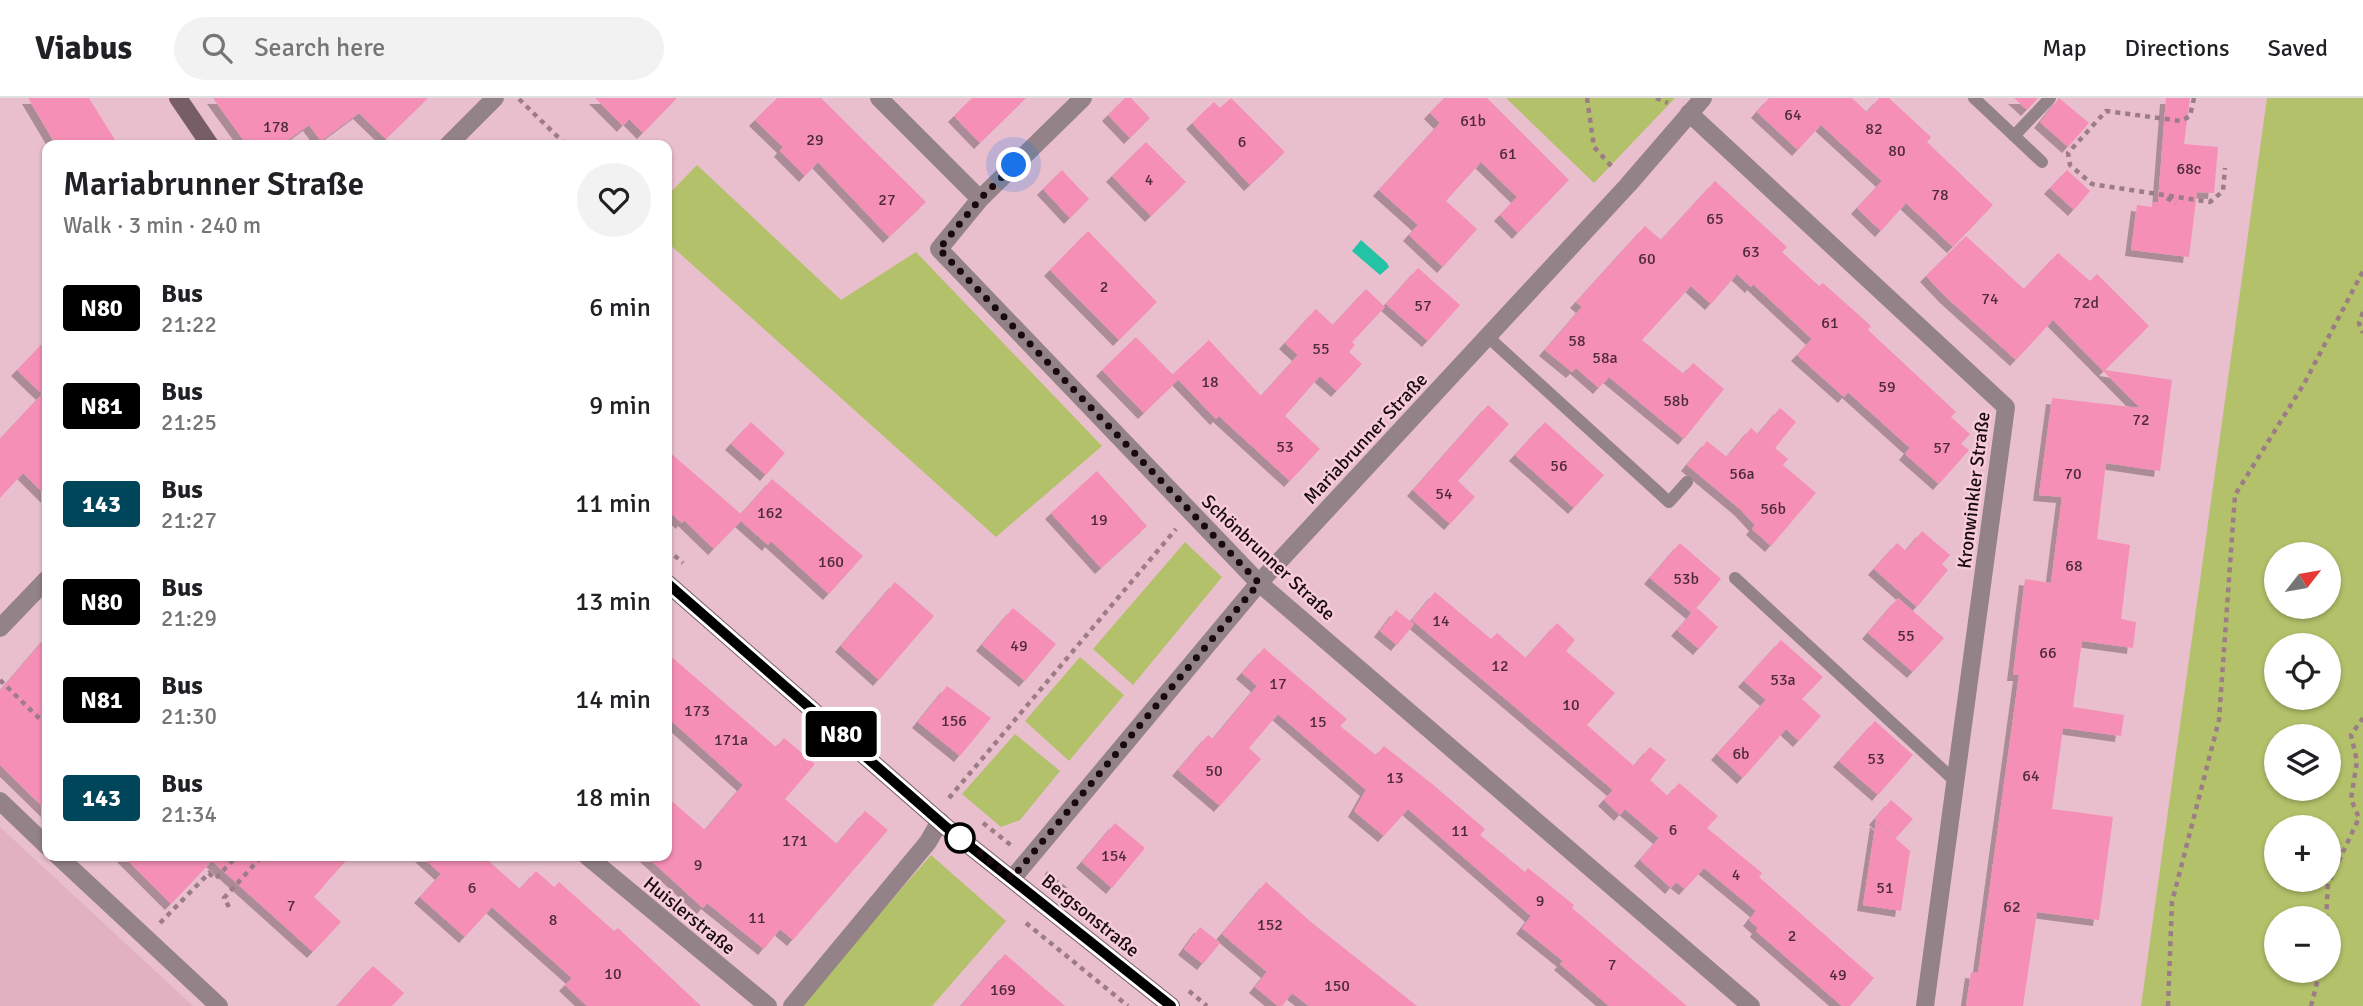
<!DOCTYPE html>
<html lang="en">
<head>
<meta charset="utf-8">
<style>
	:root { --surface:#fff; --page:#f2f2f2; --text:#202124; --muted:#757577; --line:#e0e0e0 }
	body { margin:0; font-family:Signika,sans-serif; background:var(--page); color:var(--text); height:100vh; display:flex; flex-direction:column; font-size:26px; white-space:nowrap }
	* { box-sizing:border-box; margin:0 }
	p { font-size:23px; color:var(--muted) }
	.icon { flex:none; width:38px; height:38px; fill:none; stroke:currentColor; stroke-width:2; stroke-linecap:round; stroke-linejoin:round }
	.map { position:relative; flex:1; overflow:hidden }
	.side { position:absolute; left:42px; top:42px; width:630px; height:721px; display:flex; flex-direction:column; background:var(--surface); border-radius:14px; box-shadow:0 2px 5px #0004 }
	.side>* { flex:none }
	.badge { padding:0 14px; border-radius:5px; font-size:24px; line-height:46px }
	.needle { width:46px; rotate:59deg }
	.fabs { position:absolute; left:2264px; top:444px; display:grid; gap:14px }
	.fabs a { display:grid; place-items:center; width:77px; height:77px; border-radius:50%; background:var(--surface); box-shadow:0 2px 5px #0004; font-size:35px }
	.you { position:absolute; width:35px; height:35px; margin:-18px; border:5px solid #fff; border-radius:50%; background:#1a73e8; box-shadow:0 0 0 10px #1a73e833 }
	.map>.badge { position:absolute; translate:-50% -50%; box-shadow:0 0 0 4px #fff }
	.round { display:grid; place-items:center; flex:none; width:74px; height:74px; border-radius:37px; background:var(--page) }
	.headline { display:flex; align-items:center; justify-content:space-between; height:119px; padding:0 21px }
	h1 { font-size:33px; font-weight:600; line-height:52px }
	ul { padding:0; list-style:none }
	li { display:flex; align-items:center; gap:21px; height:98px; padding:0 21px }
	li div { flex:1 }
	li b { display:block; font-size:26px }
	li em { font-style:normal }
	li .badge { min-width:77px; font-weight:700; text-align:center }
	header { display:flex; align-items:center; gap:42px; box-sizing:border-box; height:98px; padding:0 35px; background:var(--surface); border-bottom:2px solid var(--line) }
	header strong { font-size:33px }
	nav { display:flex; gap:38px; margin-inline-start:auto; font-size:24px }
	.search { width:490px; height:63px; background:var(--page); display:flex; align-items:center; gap:18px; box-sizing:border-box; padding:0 24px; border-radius:38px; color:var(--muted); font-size:26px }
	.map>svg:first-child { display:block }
</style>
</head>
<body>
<header>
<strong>Viabus</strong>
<div class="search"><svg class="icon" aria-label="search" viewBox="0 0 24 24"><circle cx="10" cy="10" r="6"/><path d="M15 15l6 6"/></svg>Search here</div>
<nav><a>Map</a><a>Directions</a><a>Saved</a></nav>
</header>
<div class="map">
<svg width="2363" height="908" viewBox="0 0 2363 908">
	<defs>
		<filter id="shadow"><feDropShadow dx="-6" dy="6" stdDeviation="0" flood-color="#0004"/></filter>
	</defs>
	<rect width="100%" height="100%" fill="#e9bfcd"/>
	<path fill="#e1b1c1" d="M0 729 193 908H0Z"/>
	<path fill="#b3c16a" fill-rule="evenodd" d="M1506 0H1675L1594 85Z
		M2267 0H2363V908H2141ZM2277 457H2329V509H2277ZM2277 548H2329V600H2277ZM2277 639H2329V691H2277ZM2277 730H2329V782H2277ZM2277 821H2329V873H2277Z
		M697 67 841 202 916 154 1102 348 996 439 667 144V98Z
		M1185 444 1222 479 1133 587 1093 551Z
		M1080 559 1124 597 1069 663 1025 623Z
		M1015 636 1060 673 1020 722 1001 729 962 696Z
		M931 757 1006 823 932 908H799Z"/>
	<path fill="#25c3a6" d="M1361 142 1387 165 1389 169 1380 177 1352 153Z"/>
	<path fill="#f58fb6" filter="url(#shadow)" d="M28 0H89L118 47H56Z
		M213 0H428L386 41 359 15 321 43 309 27 281 47H247Z
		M595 0H677L643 35 629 21 623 28Z
		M777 0H821L926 104 889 139 818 64 805 78 780 53 783 49 755 22Z
		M972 0H1026L980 45 954 18Z
		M1125 0H1131L1150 20 1130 40 1108 17Z
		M1231 0 1285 54 1250 87 1192 25 1214 4 1220 10Z
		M1444 0H1487L1569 82 1518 135 1500 117 1517 99 1481 64 1446 103 1477 131 1443 169 1409 137 1418 127 1379 92 1440 25 1430 15Z
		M1769 0H1852L1867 14 1879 0H1889L1931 39 1927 44 1993 107 1953 149 1906 105 1881 133 1857 110 1882 83 1821 27 1798 52 1757 14Z
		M2014 0H2038L2027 12Z
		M2059 0 2089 25 2068 49 2040 24Z
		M2166 0H2190L2184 46 2218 49 2214 95 2197 94 2189 159 2131 152 2137 107 2152 109 2153 104H2158Z
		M1146 44 1186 84 1151 118 1112 78Z
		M1062 72 1089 101 1070 120 1043 91Z
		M2067 72 2090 93 2074 112 2050 90Z
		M1715 83 1787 149 1782 154 1819 188 1823 185 1871 228 1868 232 1956 314 1951 319 1970 336 1961 346 1969 352 1939 386 1905 356 1910 350 1848 294 1844 299 1797 257 1812 241 1753 186 1751 189 1737 176 1711 206 1691 188 1642 242 1684 276 1693 265 1724 291 1684 341 1609 279 1599 290 1576 270 1572 274 1545 252 1582 209 1576 204 1645 128 1661 142Z
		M1088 133 1157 204 1119 242 1050 172Z
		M1966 138 2024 191 2058 155 2090 183 2097 176 2149 228 2105 272 2172 282 2160 373 2106 365 2097 441 2130 447 2121 521 2136 524 2133 550 2082 543 2073 609 2124 617 2121 638 2063 630 2052 711 2113 719 2099 822 2037 814 2023 908H1966L1971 874 1978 875 2019 577H2013L2025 481 2051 485 2062 399 2039 397 2052 300 2140 310 2053 222 2016 262 1946 199 1926 178Z
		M1418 170 1460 207 1428 243 1386 206Z
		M1366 191 1385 209 1352 244 1355 247 1349 254 1362 266 1337 293 1320 278 1285 318 1320 351 1290 383 1219 318 1216 321 1173 276 1209 242 1261 298 1298 257 1285 245 1316 211 1333 227Z
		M1136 239 1178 282 1144 315 1102 272Z
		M47 241V399L23 375 0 400V341L42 296 17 272Z
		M1488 307 1509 326 1458 383 1475 399 1450 426 1413 392Z
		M1780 310 1796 324 1775 350 1788 361 1783 367 1816 395 1771 448 1752 431 1755 427 1740 411 1687 367 1707 343 1727 359 1751 330 1758 336Z
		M751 324 785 355 766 377 731 346Z
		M1545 324 1604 377 1574 410 1515 357Z
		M667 352 741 416 772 381 863 458 829 496 771 443 768 447 741 423 714 451 684 422 682 425 667 412Z
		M1097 373 1147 428 1101 470 1051 415Z
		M1922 433 1950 457 1942 466 1948 472 1917 509 1874 471 1897 445 1906 453Z
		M1680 445 1721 481 1693 514 1697 510 1718 529 1699 551 1677 532 1692 515 1650 480Z
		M895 484 934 518 879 582 841 548Z
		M1435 494 1491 541 1497 535 1526 560 1557 525 1575 542 1566 553 1615 595 1587 627 1634 668 1650 649 1666 662 1650 682 1668 698 1679 685 1718 718 1707 730 1762 775 1759 779 1874 880 1850 908H1842L1756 833 1758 830 1749 822 1756 813 1704 770 1685 791 1676 784 1671 790 1640 762 1659 740 1625 711 1620 717 1604 702 1613 692 1412 522Z
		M1898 500 1944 540 1913 574 1868 535Z
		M1013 510 1056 546 1025 583 982 547Z
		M1396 512 1414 526 1397 547 1380 533Z
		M47 538V713L0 667V593Z
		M1781 542 1823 579 1802 601 1821 618 1799 643 1786 631 1743 680 1717 656 1766 602 1744 583Z
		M1264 550 1347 621 1340 628 1376 657 1384 648 1431 685 1485 731 1480 737 1525 774 1528 770 1574 807 1572 810 1687 908H1609L1560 866 1563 863 1522 830 1531 818 1408 711 1384 738 1354 713 1366 692 1278 616 1249 650 1261 661 1220 708 1178 672 1208 637 1213 641 1257 588 1242 575Z
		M667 555 776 649 784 640 815 666 785 701 837 746 865 713 888 732 793 842 780 831 764 851 707 805 703 810 646 758H667V699L705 732 743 687 667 619Z
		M947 588 991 620 960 658 918 624Z
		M1875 623 1913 657 1878 697 1839 663Z
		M1891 702 1913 721 1896 740 1875 721Z
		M1876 723 1910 753 1901 813 1863 807Z
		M1115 725 1145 750 1112 790 1082 764Z
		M123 758H350L314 799 341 824 313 854 212 763 171 806Z
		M421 758H483L520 791 536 773 554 789 559 784 614 833 618 830 701 908H587L565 887 572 880 492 809 465 839 420 799 441 776Z
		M1266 784 1311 824 1417 908H1309L1292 895 1282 908H1278L1255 889 1267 874 1222 836Z
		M1200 829 1220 845 1203 866 1184 851Z
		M1005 856 1065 908H961Z
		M373 868 404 895 392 908H337Z"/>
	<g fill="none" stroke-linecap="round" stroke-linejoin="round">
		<path stroke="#9c7d87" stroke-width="4.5" stroke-dasharray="5 5" stroke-linecap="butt" d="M1587 0 1594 49 1614 71
			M1656 0 1668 5
			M2194 0 2190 18 2181 23 2106 13 2068 55 2070 67 2092 86 2210 104 2223 93 2225 70
			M519 1 566 47
			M2167 100 2176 105
			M2363 214 2359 225 2363 235
			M667 451 683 465
			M0 582 47 628
			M949 700 1176 431
			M983 725 1012 748
			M288 758 291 761
			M1046 775 1069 794
			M229 809 224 800 262 758
			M2326 821 2328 786 2359 720 2351 701 2357 663 2351 637 2363 620
			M160 825 209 775 215 781 237 758
			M1026 825 1128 908
			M1189 893 1207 908
			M2168 908 2172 804 2219 622 2235 397 2305 284 2363 173
			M2311 908 2320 873"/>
		<path stroke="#938287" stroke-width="12" d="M1974 0 2042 64
			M2014 38 2050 0
			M1488 239 1669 404 1687 384
			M1735 480 1955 683"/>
		<path stroke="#938287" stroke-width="18" d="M879 0 980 101 939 151 1259 485 1751 908
			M1689 15 2006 309 1925 908
			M448 47 495 0
			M980 101 1083 0
			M0 530 47 481
			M0 703 47 748
			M58 758 219 908
			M587 758 768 908
			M1012 781 1259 485 1628 87 1703 0
			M792 908 928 744 940 723"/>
		<path stroke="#775e66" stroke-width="18" d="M178 0 210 47
			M667 485 946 729 1171 908"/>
	</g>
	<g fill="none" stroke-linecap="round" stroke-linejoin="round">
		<defs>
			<path id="line" d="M667 485 946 729 1171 908"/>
		</defs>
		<use href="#line" stroke="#fff" stroke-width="16"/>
		<use href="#line" stroke="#000" stroke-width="10"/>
		<path stroke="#180a0f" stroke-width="7" stroke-dasharray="0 12.6" d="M960 740 1012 780 1259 485 939 151 980 101 1014 67"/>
	</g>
	<circle fill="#fff" stroke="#000" stroke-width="3.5" cx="960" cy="740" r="14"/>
	<g text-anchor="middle" stroke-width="5" stroke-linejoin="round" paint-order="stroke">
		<g font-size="16" fill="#4f2b39">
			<text x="1793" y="22">64</text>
			<text x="1473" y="28">61b</text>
			<text x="276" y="34">178</text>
			<text x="1874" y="36">82</text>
			<text x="815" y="47">29</text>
			<text x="1242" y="49">6</text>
			<text x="1897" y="58">80</text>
			<text x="1508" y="61">61</text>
			<text x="2189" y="76">68c</text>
			<text x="1149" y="87">4</text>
			<text x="1940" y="102">78</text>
			<text x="887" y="107">27</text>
			<text x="1715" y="126">65</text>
			<text x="1751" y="159">63</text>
			<text x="1647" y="166">60</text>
			<text x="1104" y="194">2</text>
			<text x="1990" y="206">74</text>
			<text x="2086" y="210">72d</text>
			<text x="1423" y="213">57</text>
			<text x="1830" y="230">61</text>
			<text x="1577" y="248">58</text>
			<text x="1321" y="256">55</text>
			<text x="1605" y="265">58a</text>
			<text x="1210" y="289">18</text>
			<text x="1887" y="294">59</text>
			<text x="1676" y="308">58b</text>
			<text x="2141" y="327">72</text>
			<text x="1285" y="354">53</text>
			<text x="1942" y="355">57</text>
			<text x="1559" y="373">56</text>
			<text x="1742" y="381">56a</text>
			<text x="2073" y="381">70</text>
			<text x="1444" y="401">54</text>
			<text x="1773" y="416">56b</text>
			<text x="770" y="420">162</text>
			<text x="1099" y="427">19</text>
			<text x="831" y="469">160</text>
			<text x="2074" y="473">68</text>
			<text x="1686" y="486">53b</text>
			<text x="1441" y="528">14</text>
			<text x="1906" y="543">55</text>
			<text x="1019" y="553">49</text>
			<text x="2048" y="560">66</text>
			<text x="1500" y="573">12</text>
			<text x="1783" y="587">53a</text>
			<text x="1278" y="591">17</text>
			<text x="1571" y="612">10</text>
			<text x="697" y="618">173</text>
			<text x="954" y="628">156</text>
			<text x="1318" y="629">15</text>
			<text x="731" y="647">171a</text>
			<text x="1741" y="661">6b</text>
			<text x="1876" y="666">53</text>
			<text x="1214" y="678">50</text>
			<text x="2031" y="683">64</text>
			<text x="1395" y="685">13</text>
			<text x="1673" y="737">6</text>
			<text x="1460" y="738">11</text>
			<text x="795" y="748">171</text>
			<text x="1114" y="763">154</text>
			<text x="698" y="772">9</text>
			<text x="1736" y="782">4</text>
			<text x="472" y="795">6</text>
			<text x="1885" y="795">51</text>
			<text x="1540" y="808">9</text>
			<text x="291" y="813">7</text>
			<text x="2012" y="814">62</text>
			<text x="757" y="825">11</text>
			<text x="553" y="827">8</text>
			<text x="1270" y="832">152</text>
			<text x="1792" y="843">2</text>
			<text x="1612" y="872">7</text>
			<text x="613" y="881">10</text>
			<text x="1838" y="882">49</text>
			<text x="1337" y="893">150</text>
			<text x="1003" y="897">169</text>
		</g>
		<g font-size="19" fill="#180a0f" stroke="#f6ccda">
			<text transform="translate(1365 340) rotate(-47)" y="7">Mariabrunner Straße</text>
			<text transform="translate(1973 392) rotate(-83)" y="7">Kronwinkler Straße</text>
			<text transform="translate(1269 459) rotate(43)" y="7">Schönbrunner Straße</text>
			<text transform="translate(690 817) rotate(39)" y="7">Huislerstraße</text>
			<text transform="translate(1091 817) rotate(39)" y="7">Bergsonstraße</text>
		</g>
	</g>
</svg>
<div class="fabs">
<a><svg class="needle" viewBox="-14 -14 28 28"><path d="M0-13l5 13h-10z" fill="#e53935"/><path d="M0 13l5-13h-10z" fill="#757577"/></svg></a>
<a><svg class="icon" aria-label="locate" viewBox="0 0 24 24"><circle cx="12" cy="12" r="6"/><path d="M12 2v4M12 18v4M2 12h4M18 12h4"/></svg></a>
<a><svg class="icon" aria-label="layers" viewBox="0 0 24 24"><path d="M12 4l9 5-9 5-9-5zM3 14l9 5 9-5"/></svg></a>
<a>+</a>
<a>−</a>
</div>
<div class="you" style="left:1014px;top:67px"></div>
<b class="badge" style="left:841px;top:636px;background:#000;color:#fff">N80</b>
<section class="side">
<div class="headline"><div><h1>Mariabrunner Straße</h1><p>Walk · 3 min · 240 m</p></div><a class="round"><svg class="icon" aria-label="heart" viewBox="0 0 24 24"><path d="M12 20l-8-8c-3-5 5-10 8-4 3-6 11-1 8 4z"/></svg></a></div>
<ul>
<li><span class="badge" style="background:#000;color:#fff">N80</span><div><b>Bus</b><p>21:22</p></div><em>6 min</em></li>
<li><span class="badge" style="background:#000;color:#fff">N81</span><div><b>Bus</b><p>21:25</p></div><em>9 min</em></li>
<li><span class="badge" style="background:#00465a;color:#fff">143</span><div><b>Bus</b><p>21:27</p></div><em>11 min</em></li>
<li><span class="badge" style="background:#000;color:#fff">N80</span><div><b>Bus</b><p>21:29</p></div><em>13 min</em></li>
<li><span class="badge" style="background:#000;color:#fff">N81</span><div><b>Bus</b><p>21:30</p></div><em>14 min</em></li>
<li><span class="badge" style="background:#00465a;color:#fff">143</span><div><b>Bus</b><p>21:34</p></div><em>18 min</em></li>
</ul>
</section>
</div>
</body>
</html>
